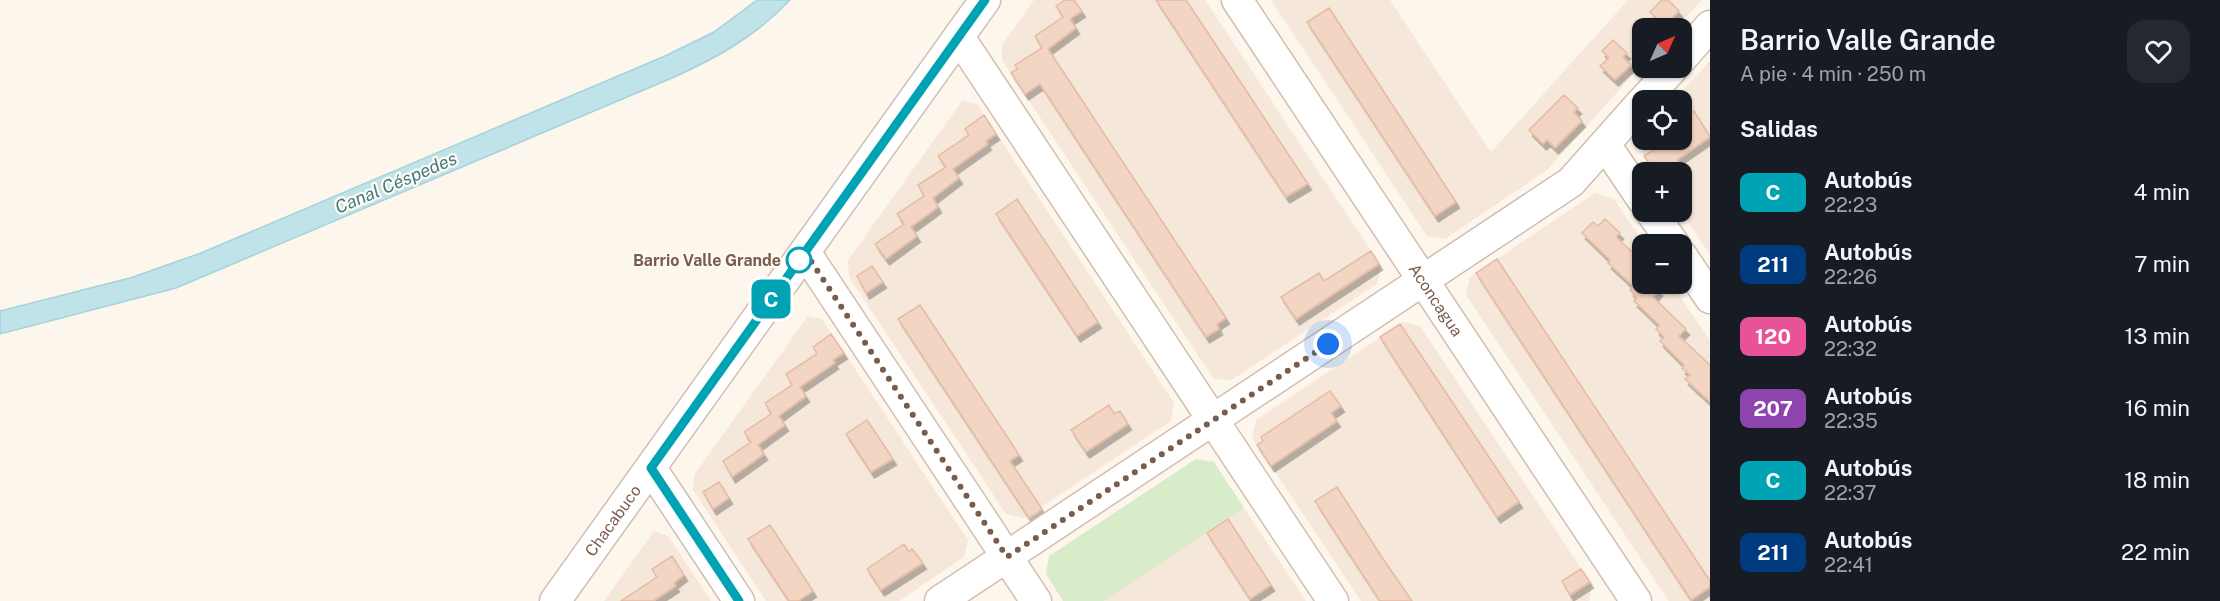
<!DOCTYPE html>
<html lang="es">
<head>
<meta charset="utf-8">
<style>
	:root { --surface:#171b24; --page:#242831; --text:#f1f3f6; --muted:#9ea1a6 }
	body { margin:0; font-family:"Public Sans",sans-serif; background:var(--page); color:var(--text); height:100vh; display:flex; flex-direction:column; font-size:22px; white-space:nowrap }
	* { box-sizing:border-box; margin:0 }
	p { font-size:20px; color:var(--muted) }
	.icon { flex:none; width:33px; height:33px; fill:none; stroke:currentColor; stroke-width:2; stroke-linecap:round; stroke-linejoin:round }
	.map { position:relative; flex:1; overflow:hidden }
	.details { display:flex; flex-direction:column; background:var(--surface); width:510px }
	.details>* { flex:none }
	.badge { padding:0 12px; border-radius:9px; font-size:21px; line-height:39px }
	.needle { width:39px; rotate:45deg }
	.fabs { position:absolute; left:1632px; top:18px; display:grid; gap:12px }
	.fabs a { display:grid; place-items:center; width:60px; height:60px; border-radius:12px; background:var(--surface); box-shadow:0 2px 4px #0004; font-size:30px }
	.you { position:absolute; width:30px; height:30px; margin:-15px; border:4px solid #fff; border-radius:50%; background:#1a73e8; box-shadow:0 0 0 9px #1a73e833 }
	.map>.badge { position:absolute; translate:-50% -50%; box-shadow:0 0 0 3px #fff }
	h2 { padding:0 30px; font-size:22px; line-height:54px }
	.round { display:grid; place-items:center; flex:none; width:63px; height:63px; border-radius:18px; background:var(--page) }
	.overview { display:flex; align-items:center; justify-content:space-between; height:102px; padding:0 30px }
	h1 { font-size:28px; font-weight:600; line-height:45px }
	ul { padding:0; list-style:none }
	li { display:flex; align-items:center; gap:18px; height:72px; padding:0 30px }
	li div { flex:1 }
	li b { display:block; font-size:22px }
	li em { font-style:normal }
	li .badge { min-width:66px; font-weight:700; text-align:center }
	main { display:flex; flex:1; min-height:0 }
	.map>svg:first-child { display:block }
</style>
</head>
<body>
<main>
<div class="map">
<svg width="1710" height="601" viewBox="0 0 1710 601">
	<defs>
		<filter id="shadow"><feDropShadow dx="3.5" dy="6" stdDeviation="0" flood-color="#0004"/></filter>
	</defs>
	<rect width="100%" height="100%" fill="#fdf6ec"/>
	<path fill="#f5e8da" d="M1034 0H1205L1381 266 1377 284 1230 381 1213 378 1002 60V45Z
		M1271 0H1390L1491 152 1628 0H1702L1676 28H1642V65L1547 170 1445 239 1427 236Z
		M1710 61V255L1681 212 1682 172H1655L1643 154 1642 135V140H1682V100H1674Z
		M962 101 977 104 1174 403 1171 421 1024 518 1006 514 849 277 848 260Z
		M1595 193 1613 198 1645 244H1642V284H1671L1710 340V601H1669L1466 295 1470 277Z
		M808 316 822 319 968 540 964 557 899 601H766L693 490 694 475Z
		M1403 322 1420 326 1592 585 1589 601H1361L1252 437 1256 420Z
		M1244 508 1306 601H1104Z
		M654 531 668 536 711 601H604Z"/>
	<path fill="#d8ecc9" d="M1196 459 1214 462 1244 508 1104 601H1063L1046 574 1049 556Z"/>
	<path fill="#bfe3e8" stroke="#a5d3da" stroke-width="1.5" d="M757 0H790C756 36 717 58 672 78L176 288 0 334V311L130 278 201 253 665 56 714 32Z"/>
	<path fill="#f3d5c3" stroke="#e6bba3" stroke-width="1.5" filter="url(#shadow)" d="M1065 0H1074L1082 11 1070 19 1076 28 1048 49 1226 318 1217 324 1219 329 1206 337 1040 84 1025 94 1011 73 1017 69 1015 65 1042 48 1035 36 1063 17 1056 6Z
		M1156 0H1186L1308 184 1286 197Z
		M1662 0H1668L1679 11 1664 26 1650 12Z
		M1329 8 1456 202 1435 216 1307 22Z
		M1613 40 1627 53 1623 57 1631 65 1615 80 1600 66 1609 58 1602 51Z
		M1564 95 1578 108 1574 112 1582 121 1555 148 1547 140 1543 144 1529 130Z
		M1694 111 1710 137 1677 160 1686 172H1655L1644 156 1669 140H1682V120Z
		M984 115 996 134 986 141 988 144 953 169 959 178 933 198 938 207 911 227 917 236 886 259 875 244 904 224 897 214 924 196 918 185 946 167 938 156 969 135 965 129Z
		M1017 199 1098 322 1077 336 996 214Z
		M1605 219 1620 233 1616 237 1642 261V284H1652L1659 290 1653 297 1686 329 1679 336 1710 365V402L1685 379 1690 375 1682 368 1684 365 1660 341 1664 337 1656 329 1659 325 1634 301 1637 298 1630 290 1633 286 1608 263 1610 260 1582 233 1593 222 1598 226Z
		M1371 251 1379 264 1296 319 1281 297 1319 273 1324 281Z
		M1497 259 1710 581V587L1691 600 1476 273Z
		M872 266 883 282 866 293 857 276Z
		M920 305 1019 455 1010 461 1042 509 1029 518 898 319Z
		M1400 324 1519 502 1497 517 1380 337Z
		M831 334 844 353 833 360 835 363 800 387 806 396 779 416 785 425 758 445 764 454 732 477 723 461 751 442 744 432 771 414 765 403 792 385 786 374 817 354 813 347Z
		M1330 391 1341 406 1331 413 1337 421 1271 466 1257 445 1263 441 1261 437Z
		M1109 405 1114 414 1120 411 1128 424 1086 452 1071 430Z
		M867 420 893 459 871 472 846 434Z
		M719 482 729 498 713 509 703 492Z
		M1337 487 1379 553 1412 601H1380L1342 543 1315 501Z
		M1228 519 1271 585 1250 599 1207 533Z
		M770 525 813 591 798 601H789L748 539Z
		M904 544 909 552 912 549 923 563 881 590 867 569Z
		M672 556 684 575 674 583 676 586 653 601H621L657 577 652 569Z
		M1581 569 1590 582 1570 595 1562 581Z"/>
	<g fill="none" stroke-linecap="round" stroke-linejoin="round">
		<defs>
			<g id="minor">
				<path id="s1" d="M1237 0 1636 601"/>
				<path d="M959 37 1333 601"/>
				<path d="M1682 58 1710 26"/>
				<path d="M1644 100 1673 68"/>
				<path d="M1605 144 1642 199"/>
				<path d="M1651 212 1674 244"/>
				<path d="M805 252 1036 601"/>
				<path d="M1682 256 1710 298"/>
				<path d="M651 468 739 601"/>
				<path id="s2" d="M555 601 985 0"/>
				<path d="M940 601 1571 182 1642 102"/>
			</g>
		</defs>
		<use href="#minor" stroke="#d1beb0" stroke-width="33"/>
		<use href="#minor" stroke="#fff" stroke-width="30"/>
	</g>
	<g fill="none" stroke-linecap="round" stroke-linejoin="round">
		<defs>
			<path id="line" d="M739 601 651 468 985 0"/>
		</defs>
		<use href="#line" stroke="#fff" stroke-width="14"/>
		<use href="#line" stroke="#00a3b4" stroke-width="9"/>
		<path stroke="#7a5c4d" stroke-width="6" stroke-dasharray="0 10.8" d="M799 260 805 252 1007 557 1328 344"/>
	</g>
	<circle fill="#fff" stroke="#00a3b4" stroke-width="3" cx="799" cy="260" r="12"/>
	<g text-anchor="middle" stroke-width="4.5" stroke-linejoin="round" paint-order="stroke">
		<g font-size="16" font-weight="bold" fill="#7a5c4d" stroke="#fffaf3" text-anchor="end">
			<text x="781" y="266">Barrio Valle Grande</text>
		</g>
		<g font-size="16" fill="#7a5c4d" stroke="#fffaf3">
			<text dy="6" stroke="none"><textPath href="#s1" startOffset="360">Aconcagua</textPath></text>
			<text dy="6" stroke="none"><textPath href="#s2" startOffset="99">Chacabuco</textPath></text>
		</g>
		<g font-size="18" font-style="italic" fill="#437c86" stroke="#fffaf3">
			<text transform="translate(396 183) rotate(-23)" y="6">Canal Céspedes</text>
		</g>
	</g>
</svg>
<div class="fabs">
<a><svg class="needle" viewBox="-14 -14 28 28"><path d="M0-13l5 13h-10z" fill="#e53935"/><path d="M0 13l5-13h-10z" fill="#9ea1a6"/></svg></a>
<a><svg class="icon" aria-label="locate" viewBox="0 0 24 24"><circle cx="12" cy="12" r="6"/><path d="M12 2v4M12 18v4M2 12h4M18 12h4"/></svg></a>
<a>+</a>
<a>−</a>
</div>
<div class="you" style="left:1328px;top:344px"></div>
<b class="badge" style="left:771px;top:299px;background:#00a3b4;color:#fff">C</b>
</div>
<section class="details">
<div class="overview"><div><h1>Barrio Valle Grande</h1><p>A pie · 4 min · 250 m</p></div><a class="round"><svg class="icon" aria-label="heart" viewBox="0 0 24 24"><path d="M12 20l-8-8c-3-5 5-10 8-4 3-6 11-1 8 4z"/></svg></a></div>
<h2>Salidas</h2>
<ul>
<li><span class="badge" style="background:#00a3b4;color:#fff">C</span><div><b>Autobús</b><p>22:23</p></div><em>4 min</em></li>
<li><span class="badge" style="background:#003b80;color:#fff">211</span><div><b>Autobús</b><p>22:26</p></div><em>7 min</em></li>
<li><span class="badge" style="background:#e95297;color:#fff">120</span><div><b>Autobús</b><p>22:32</p></div><em>13 min</em></li>
<li><span class="badge" style="background:#8e44ad;color:#fff">207</span><div><b>Autobús</b><p>22:35</p></div><em>16 min</em></li>
<li><span class="badge" style="background:#00a3b4;color:#fff">C</span><div><b>Autobús</b><p>22:37</p></div><em>18 min</em></li>
<li><span class="badge" style="background:#003b80;color:#fff">211</span><div><b>Autobús</b><p>22:41</p></div><em>22 min</em></li>
</ul>
</section>
</main>
</body>
</html>
